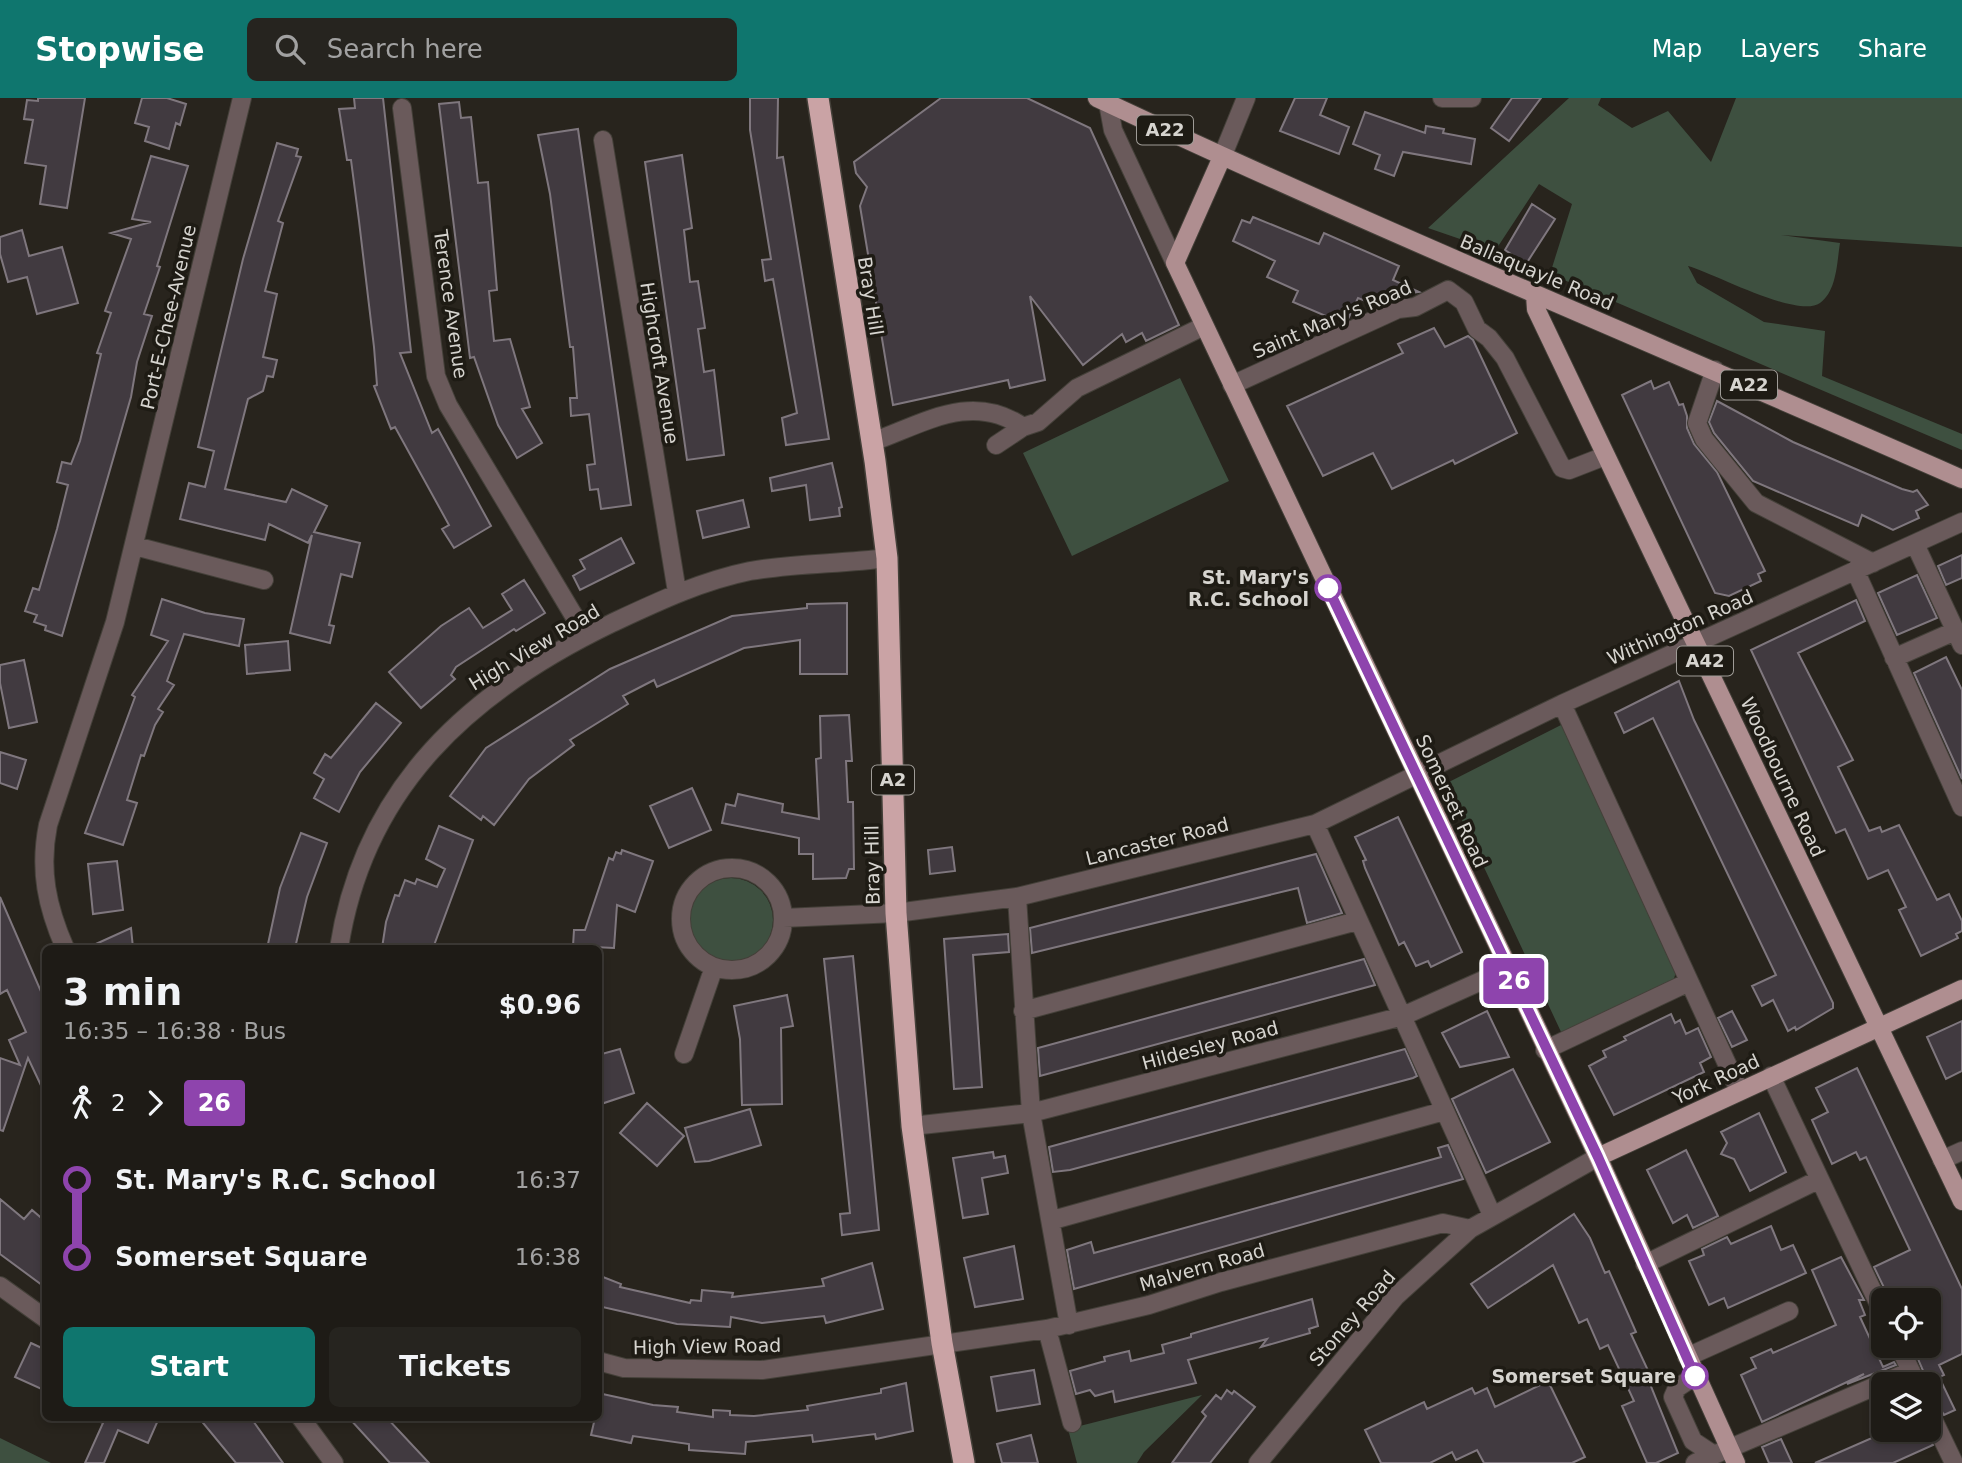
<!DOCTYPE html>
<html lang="en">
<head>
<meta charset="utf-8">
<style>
	:root { --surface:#1e1b16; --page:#26241f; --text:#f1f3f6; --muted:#a1a1a1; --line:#3c3935; --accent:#0f766e }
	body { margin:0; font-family:"DejaVu Sans",sans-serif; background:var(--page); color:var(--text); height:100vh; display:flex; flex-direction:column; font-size:26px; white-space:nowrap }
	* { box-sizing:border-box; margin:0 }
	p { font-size:23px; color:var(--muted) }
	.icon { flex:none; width:38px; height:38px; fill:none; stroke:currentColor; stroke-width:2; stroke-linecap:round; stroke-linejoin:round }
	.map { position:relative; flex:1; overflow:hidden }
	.details { position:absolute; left:42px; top:847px; width:560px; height:476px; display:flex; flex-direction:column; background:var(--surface); border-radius:10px; box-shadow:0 4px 10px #0003,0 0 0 2px var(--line) }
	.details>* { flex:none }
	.badge { padding:0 14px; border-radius:5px; font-size:24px; line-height:46px }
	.tools { position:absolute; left:1871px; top:1190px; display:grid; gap:14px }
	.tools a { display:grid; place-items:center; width:70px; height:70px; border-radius:10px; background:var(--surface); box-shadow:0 4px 10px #0003,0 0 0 2px var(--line); font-size:35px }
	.map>.badge { position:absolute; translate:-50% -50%; box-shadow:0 0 0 4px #fff }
	.legs { display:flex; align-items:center; gap:10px; height:77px; padding:0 21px; font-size:23px }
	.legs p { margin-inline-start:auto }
	.head { display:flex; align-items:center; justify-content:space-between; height:119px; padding:0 21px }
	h1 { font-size:38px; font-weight:800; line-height:52px }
	.primary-button { display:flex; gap:14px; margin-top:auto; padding:14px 21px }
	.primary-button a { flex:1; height:80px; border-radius:10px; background:var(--accent); color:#fff; font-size:28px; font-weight:800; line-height:80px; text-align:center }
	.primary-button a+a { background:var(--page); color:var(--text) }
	ul { padding:0 21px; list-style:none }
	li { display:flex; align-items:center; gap:24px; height:77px; font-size:26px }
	li i { display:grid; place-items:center; width:10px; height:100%; margin:0 9px; background:currentColor }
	li i::after { content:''; width:18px; height:18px; margin:-9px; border:5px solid; border-radius:50%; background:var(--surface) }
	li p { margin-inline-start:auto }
	li:first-child i { background:linear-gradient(#0000 50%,currentColor 0) }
	li:last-child i { background:linear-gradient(currentColor 50%,#0000 0) }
	header { display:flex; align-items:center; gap:42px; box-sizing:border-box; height:98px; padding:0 35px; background:var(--accent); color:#fff }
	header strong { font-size:33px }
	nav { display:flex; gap:38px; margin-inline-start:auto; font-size:24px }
	.search { width:490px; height:63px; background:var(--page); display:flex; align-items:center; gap:18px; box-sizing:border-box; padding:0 24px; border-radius:10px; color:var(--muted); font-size:26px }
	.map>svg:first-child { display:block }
</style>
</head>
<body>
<header>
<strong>Stopwise</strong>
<div class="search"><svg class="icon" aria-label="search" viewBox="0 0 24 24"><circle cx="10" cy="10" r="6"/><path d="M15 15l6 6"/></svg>Search here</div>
<nav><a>Map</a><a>Layers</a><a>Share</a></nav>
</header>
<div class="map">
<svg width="1962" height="1365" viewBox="0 0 1962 1365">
	<rect width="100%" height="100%" fill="#28241d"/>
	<path fill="#3e5040" d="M1569 0H1601L1598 7 1632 30 1668 13 1711 64 1736 0H1962V149L1781 137 1840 145C1837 163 1837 193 1820 205 1797 221 1714 175 1688 168L1697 185 1764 224 1825 233 1822 278 1962 336V352L1550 176 1572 106 1539 86 1495 153 1428 130Z
		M1180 280 1229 383 1072 458 1023 355Z
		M1563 626 1676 873 1673 885 1562 936 1445 686Z
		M689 822a42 42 0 1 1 84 0a42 42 0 1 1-84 0Z
		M1202 1297 1144 1354 1137 1365H1077L1068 1331Z
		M0 1340 51 1365H0Z"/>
	<path fill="#413a40" stroke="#7f777e" stroke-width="2" d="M38 0H85L67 110 40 106 46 68 25 65 33 22 24 21 27 2 38 3Z
		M142 0H167L186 6 180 27 176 25 169 51 145 43 149 29 135 25Z
		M354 0H383L411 254 400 255 432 335 438 331 491 428 454 450 442 431 449 427 395 329 391 331 374 288 377 287 374 249 359 123 351 62H347L339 11 355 10Z
		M750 0H778L777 60 783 59 829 341 786 347 782 320 797 315 773 181 765 183 762 162 771 161 750 32Z
		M941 0H1027L1090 30 1179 227 1146 243 1142 235 1126 244 1122 236 1083 267 1030 198 1045 282 1010 290 1008 282 893 307 860 108 867 89 856 75 854 64Z
		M1295 0H1327L1320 17 1349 29 1339 56 1280 33Z
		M1512 0H1541L1509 43 1491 30Z
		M459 4 461 20 471 19 478 85 488 84 497 192 489 193 494 243 510 241 530 309 522 311 542 345 517 360 498 327 474 259 470 260 439 6Z
		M1365 14 1425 35 1426 28 1444 31 1443 35 1475 41 1471 66 1403 54 1394 78 1375 71 1380 57 1353 46Z
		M578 31 631 407 601 411 598 391 590 392 587 367 595 366 589 316 571 318 570 300H577L573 249H570L550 96 538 37Z
		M277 45 298 51 296 58 301 59 278 123 283 125 265 193 277 196 263 259 277 262 273 279 267 278 263 293 248 301 225 391 286 404 292 391 327 408 314 434 360 445 352 479 341 476 329 527 334 528 330 545 290 535 312 437 308 445 269 426 265 442 180 421 189 385 205 389 214 353 198 349 243 161Z
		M682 57 692 130 684 132 690 184 698 183 705 230 698 231 704 274 714 272 724 357 687 362 645 64Z
		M151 58 188 68 157 168 160 169 144 216 152 218 137 264 131 299 62 538 45 532 46 528 34 524 37 517 25 513 33 490 39 492 57 431 68 387 57 384 62 364 71 366 80 343 101 256 97 255 111 215 105 213 131 141 111 135 151 124 132 121Z
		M1532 106 1555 121 1526 166 1505 152Z
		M1253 119 1319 146 1324 135 1399 168 1393 182 1419 194 1386 198 1376 207 1358 200 1348 221 1337 217 1335 222 1293 204 1298 193 1267 179 1275 163 1233 143 1242 122 1250 125Z
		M22 132 29 158 62 149 78 205 37 216 27 179 8 184 0 156V139Z
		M1434 230 1445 249 1468 238 1473 242 1517 335 1455 366 1453 362 1392 391 1373 355 1323 378 1287 308 1403 255 1398 246Z
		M1651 283 1654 291 1669 284 1679 307 1683 306 1687 318V330L1694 346 1717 374 1765 473 1758 476 1761 483 1729 498 1715 495 1622 297Z
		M1717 303 1793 344 1902 391 1913 394 1917 392 1928 407 1916 413 1919 420 1893 432 1862 417 1858 428 1753 383 1714 335 1709 324Z
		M832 365 842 409 839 410 840 418 810 422 806 387 772 393 770 380Z
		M743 402 749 429 703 440 697 413Z
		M621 440 634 465 580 492 573 478 585 471 580 462Z
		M1962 457V480L1946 487 1938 468Z
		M1917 477 1937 520 1897 537 1878 495Z
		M524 482 545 515 516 533 514 531 456 569 451 577 455 581 421 610 389 574 441 528 469 510 483 530 512 512 502 496Z
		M162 501 205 515 244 521 239 548 184 536 167 583 174 587 158 611 163 614 155 627 144 658 141 657 127 702 137 705 123 747 85 735 135 599 132 597 168 543 151 537Z
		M1856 502 1865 523 1798 555 1853 662 1838 669 1869 733 1880 729 1882 734 1899 727 1937 802 1949 796 1962 823V833L1956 836 1958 840 1921 858 1899 812 1906 809 1888 772 1868 781 1845 731 1836 735 1751 552Z
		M847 505V576H800V542L744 550 657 589 654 582 623 598 628 606 570 642 574 647 529 681 494 727 483 718 481 722 450 698 486 650 610 571 732 518 807 510V506Z
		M288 543 290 572 247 576 245 547Z
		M1946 559 1962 592V681L1914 575Z
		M24 562 37 624 9 630 0 585V567Z
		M1679 583 1694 622 1833 905V910L1796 932 1795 929 1788 933 1773 902 1762 908 1752 888 1776 877 1653 620 1624 635 1615 615Z
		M376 605 401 625 360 674 339 714 314 700 324 681 314 675 325 656 331 660Z
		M849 617 852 663H846L848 704H853L854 771H849L846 780 813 781V756H799V740L722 725 726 706 735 708 738 696 783 706 782 714 819 721 816 661 821 660 820 618Z
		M0 654 26 662 17 691 0 685Z
		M692 690 711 732 669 750 650 708Z
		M1398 719 1462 854 1431 869 1428 863 1416 868 1404 844 1399 847 1365 770 1363 763 1366 762 1355 739Z
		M439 728 473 742 433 850H382L386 824 395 797 399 798 405 782 415 786 417 781 437 789 445 771 426 761Z
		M301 735 327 745 307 799 295 850H288L268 846 280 790Z
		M952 749 955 773 930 776 928 752Z
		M622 752 653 763 635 814 617 807 614 850 573 848 574 832H585L609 760 613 762 616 754 621 756Z
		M1316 756 1342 815 1307 825 1298 790 1032 855 1030 830Z
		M117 763 123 812 93 816 88 766Z
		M0 799 46 905V998L28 960 3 1033 0 1032V960L20 967 9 942 26 934 7 892 0 896Z
		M131 830 133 850H87Z
		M1008 836 1009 854 973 857 982 989 954 991 944 841Z
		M853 858 879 1132 842 1137 840 1116 850 1115 824 861Z
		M1364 861 1375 887 1040 978 1038 950Z
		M787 897 793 928 781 930 782 1006 742 1007 740 941 734 908Z
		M1487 913 1509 959 1460 969 1442 935Z
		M1732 913 1747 942 1732 949 1718 920Z
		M1671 916 1675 925 1680 922 1686 936 1698 930 1711 959 1700 965 1704 974 1614 1017 1589 968 1606 959 1603 953 1626 942 1624 939Z
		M1962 923V973L1946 981 1927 939Z
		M620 951 634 995 598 1007V957Z
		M1405 951 1417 978 1413 980 1070 1072 1053 1074 1049 1049Z
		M1857 970 1962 1191V1256L1939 1267 1944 1277 1939 1279 1955 1312 1944 1317 1935 1302 1928 1300 1927 1282 1915 1254 1928 1248V1202H1890L1874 1169 1910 1152 1866 1059 1860 1062 1856 1054 1832 1066 1812 1022 1828 1014 1816 990Z
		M1513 971 1550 1044 1486 1075 1452 1001Z
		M647 1005 684 1038 657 1068 620 1035Z
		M750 1011 761 1047 709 1063 695 1064 685 1030Z
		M1759 1015 1786 1074 1750 1093 1734 1061 1721 1056 1727 1045 1721 1034Z
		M1448 1047 1463 1081 1074 1191 1067 1152 1091 1144 1094 1155 1398 1071 1441 1059 1438 1050Z
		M1686 1052 1718 1118 1693 1130 1687 1117 1673 1125 1647 1072Z
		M993 1054 994 1060 1005 1058 1008 1075 982 1080 988 1116 963 1120 953 1060Z
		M0 1101 24 1121 32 1112 46 1124V1190L0 1156Z
		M1574 1116 1590 1140 1605 1175 1609 1173 1636 1234 1631 1236 1652 1281 1650 1286 1678 1355 1656 1365H1647L1622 1308 1634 1303 1608 1247 1600 1251 1587 1221 1579 1225 1553 1167 1488 1210 1471 1186Z
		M1771 1128 1781 1152 1793 1147 1806 1175 1728 1210 1724 1200 1709 1207 1689 1163 1704 1157 1702 1151 1727 1139 1731 1146Z
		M1014 1148 1023 1201 975 1209 964 1160Z
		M1841 1159 1864 1202H1859L1865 1217 1860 1219 1883 1269 1894 1264 1896 1267 1847 1286 1864 1276 1762 1324 1741 1277 1756 1270 1751 1260 1771 1251 1773 1255 1836 1227 1812 1172Z
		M872 1165 883 1211 826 1225 824 1218 762 1225 731 1219 730 1229 677 1226 598 1208V1177L621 1186 620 1189 690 1205 691 1202 701 1203 702 1192 733 1195 732 1199 824 1188 822 1181Z
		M1312 1201 1318 1228 1309 1231 1310 1235 1261 1249 1267 1241 1188 1262 1196 1285 1115 1304 1113 1293 1095 1298 1090 1292 1076 1296 1070 1273 1105 1263 1104 1259 1129 1253 1131 1263 1164 1255 1162 1247 1191 1239V1236Z
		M31 1245 46 1252V1293L15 1279Z
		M1034 1272 1040 1306 997 1313 991 1279Z
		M1548 1283 1585 1359 1572 1365H1484L1477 1352 1456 1362 1452 1354 1430 1365H1381L1365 1332 1424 1304 1427 1311 1472 1290 1475 1296 1487 1290 1495 1309Z
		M906 1285 913 1333 876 1341 875 1336 813 1344 812 1337 746 1344 745 1356 689 1352V1346L633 1338 631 1345 591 1337 595 1320H598V1295L653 1307 678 1309 677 1314 713 1319V1312L730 1313V1317L754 1318 808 1312 807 1308 881 1295V1291Z
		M1227 1292 1232 1296 1234 1293 1255 1309 1210 1365H1172L1206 1318 1202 1314 1216 1297 1221 1301Z
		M91 1320H159L148 1345 118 1332 104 1365H85L103 1325Z
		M199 1320H251L283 1365H236Z
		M349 1320H387L429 1365H390Z
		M1890 1332H1925L1933 1347 1893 1365H1815Z
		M1031 1337 1038 1365H1002L997 1346Z
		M1781 1341 1792 1365H1769L1762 1349Z"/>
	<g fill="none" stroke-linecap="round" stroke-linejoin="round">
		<defs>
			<path id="minor" d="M1442 0H1472
				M1108 5 1113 32 1175 165
				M402 10 436 278 448 307 586 538
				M603 42 677 494
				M1222 59 1246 0
				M1715 272 1697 325 1704 341 1756 405 1873 465
				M1232 287 1398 211 1415 209 1448 192 1464 204 1477 231 1489 240 1505 260 1562 370 1569 372 1605 358
				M872 344C923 326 972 293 1023 329L1038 324 1077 290 1204 228
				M996 347 1023 329
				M1915 446 1962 547
				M135 448 264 482
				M1855 472 1962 709
				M1894 560 1955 533
				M1562 606 1739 992
				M1315 726 1492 1117
				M681 821a51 51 0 1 1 102 0a51 51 0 1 1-102 0Z
				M1017 799 1031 1015 1069 1227
				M783 820 896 815 1017 799 1315 726 1562 606 1962 424
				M65 850C47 809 39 772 48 727L115 524 242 0
				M339 850C364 688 471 593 612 525 657 504 701 483 750 473 796 465 842 466 887 460
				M1023 913 1357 823
				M1545 952 1689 884
				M684 956 714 869
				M1771 978 1883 1215
				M912 1028 1031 1015 1403 918 1508 871
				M1942 1062 1962 1053
				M1053 1122 1444 1013
				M1645 1166 1818 1082
				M0 1188 46 1221
				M1047 1231 1072 1325
				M1899 1248 1917 1286
				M1687 1259 1789 1213
				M598 1263 624 1270 762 1272 1047 1231 1149 1207 1221 1184 1443 1125 1470 1131
				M1695 1278 1677 1290 1673 1299 1693 1343 1714 1357
				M1928 1311 1954 1365
				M301 1320 334 1365
				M1258 1365 1396 1198 1470 1131 1598 1059
				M1695 1365 1911 1273"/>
			<path id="major" d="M1097 0C1382 134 1674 254 1962 381
				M1222 59 1175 165 1598 1059 1736 1365
				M1535 197 1536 211 1962 1103
				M1598 1059 1962 891"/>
			<path id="highway" d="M818 0 875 363 887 460 896 815 912 1028 942 1245 964 1365"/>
		</defs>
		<use href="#minor" stroke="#444039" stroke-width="20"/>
		<use href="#major" stroke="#444039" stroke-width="20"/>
		<use href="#highway" stroke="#444039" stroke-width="24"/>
		<use href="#minor" stroke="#6a5a5b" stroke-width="18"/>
		<use href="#major" stroke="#af8e90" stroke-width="18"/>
		<use href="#highway" stroke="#caa3a5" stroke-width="21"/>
	</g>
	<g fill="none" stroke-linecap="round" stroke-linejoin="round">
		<defs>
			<path id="line-1" d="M1328 490 1598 1059 1695 1278"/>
		</defs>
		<use href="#line-1" stroke="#fff" stroke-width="16"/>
		<use href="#line-1" stroke="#8e44ad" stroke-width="10"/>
	</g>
	<g fill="#fff" stroke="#8e44ad" stroke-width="3.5">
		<circle cx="1328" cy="490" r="12"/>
		<circle cx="1695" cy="1278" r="12"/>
	</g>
	<g text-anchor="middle" stroke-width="7" stroke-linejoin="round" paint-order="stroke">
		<g fill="#1e1b14" stroke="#9f9c97" stroke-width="2">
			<rect x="1137" y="17.5" width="56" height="29" rx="5"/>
			<rect x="1721" y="272.5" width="56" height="29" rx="5"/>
			<rect x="1677" y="548.5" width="56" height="29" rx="5"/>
			<rect x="872" y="667.5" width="42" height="29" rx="5"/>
		</g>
		<g font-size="18" font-weight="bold" fill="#d6d4cf">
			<text x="1165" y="38">A22</text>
			<text x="1749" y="293">A22</text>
			<text x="1705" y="569">A42</text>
			<text x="893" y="688">A2</text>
		</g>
		<g font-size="19" fill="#d6d4cf" stroke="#1e1b14">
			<text transform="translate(1537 174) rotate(23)" y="7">Ballaquayle Road</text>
			<text transform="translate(871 198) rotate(81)" y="7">Bray Hill</text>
			<text transform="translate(451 206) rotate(82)" y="7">Terence Avenue</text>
			<text transform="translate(168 219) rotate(-77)" y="7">Port-E-Chee-Avenue</text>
			<text transform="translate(1332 221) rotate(-23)" y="7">Saint Mary's Road</text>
			<text transform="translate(660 265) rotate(81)" y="7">Highcroft Avenue</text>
			<text transform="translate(1680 529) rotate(-24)" y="7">Withington Road</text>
			<text transform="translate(534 549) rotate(-31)" y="7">High View Road</text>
			<text transform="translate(1783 679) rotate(65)" y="7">Woodbourne Road</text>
			<text transform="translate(1452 703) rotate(65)" y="7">Somerset Road</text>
			<text transform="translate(1157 743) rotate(-14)" y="7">Lancaster Road</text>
			<text transform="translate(872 767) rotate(-91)" y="7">Bray Hill</text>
			<text transform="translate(1210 947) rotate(-15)" y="7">Hildesley Road</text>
			<text transform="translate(1716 981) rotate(-25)" y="7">York Road</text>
			<text transform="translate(1202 1169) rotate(-16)" y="7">Malvern Road</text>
			<text transform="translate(1352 1220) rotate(-49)" y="7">Stoney Road</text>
			<text transform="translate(707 1248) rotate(-1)" y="7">High View Road</text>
		</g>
		<g font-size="19" font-weight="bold" fill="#d6d4cf" stroke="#1e1b14" text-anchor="end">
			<text x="1309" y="486">St. Mary's<tspan x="1309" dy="22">R.C. School</tspan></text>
			<text x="1676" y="1285">Somerset Square</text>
		</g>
	</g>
</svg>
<div class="tools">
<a><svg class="icon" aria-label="locate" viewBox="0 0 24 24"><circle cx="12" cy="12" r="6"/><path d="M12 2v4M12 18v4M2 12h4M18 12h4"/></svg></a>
<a><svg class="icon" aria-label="layers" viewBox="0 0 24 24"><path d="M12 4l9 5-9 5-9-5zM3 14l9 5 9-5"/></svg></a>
</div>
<b class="badge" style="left:1514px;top:883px;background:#8e44ad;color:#fff">26</b>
<section class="details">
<div class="head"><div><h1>3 min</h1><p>16:35 – 16:38 · Bus</p></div><b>$0.96</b></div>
<div class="legs"><svg class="icon" aria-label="walk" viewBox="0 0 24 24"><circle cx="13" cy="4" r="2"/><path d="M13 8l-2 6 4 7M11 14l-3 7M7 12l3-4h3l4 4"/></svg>2<svg class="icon" aria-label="forward" viewBox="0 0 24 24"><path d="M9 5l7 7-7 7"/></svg><b class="badge" style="background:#8e44ad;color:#fff">26</b></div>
<ul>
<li><i style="color:#8e44ad"></i><b>St. Mary's R.C. School</b><p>16:37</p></li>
<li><i style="color:#8e44ad"></i><b>Somerset Square</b><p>16:38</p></li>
</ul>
<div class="primary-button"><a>Start</a><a>Tickets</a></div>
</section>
</div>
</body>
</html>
